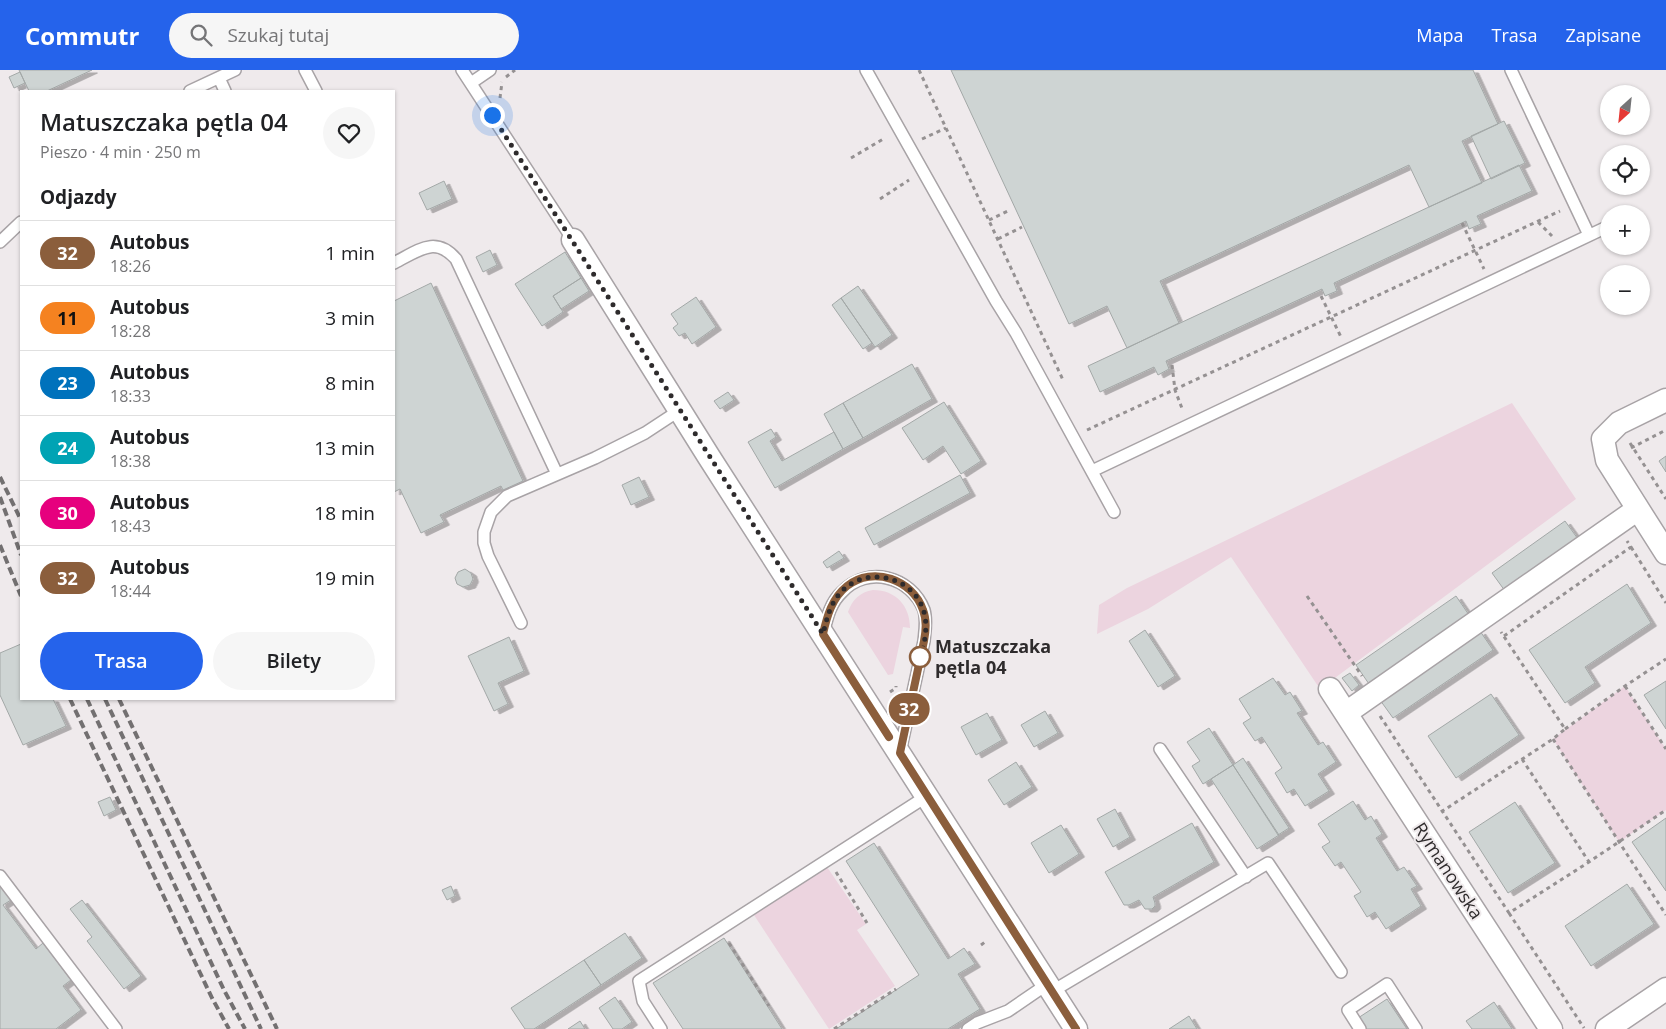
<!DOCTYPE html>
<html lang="pl">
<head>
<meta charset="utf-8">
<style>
	:root { --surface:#fff; --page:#f6f6f6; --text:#202124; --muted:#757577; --line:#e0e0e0; --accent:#2563eb }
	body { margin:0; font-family:"Open Sans",sans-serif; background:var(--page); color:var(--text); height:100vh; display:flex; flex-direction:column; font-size:19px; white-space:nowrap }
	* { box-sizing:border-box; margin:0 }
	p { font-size:16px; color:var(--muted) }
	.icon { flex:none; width:28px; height:28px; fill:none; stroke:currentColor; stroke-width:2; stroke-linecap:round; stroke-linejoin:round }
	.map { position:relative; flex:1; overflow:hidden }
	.side { position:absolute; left:20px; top:20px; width:375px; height:610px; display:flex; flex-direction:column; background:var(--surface); border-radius:0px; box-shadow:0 1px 4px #0004 }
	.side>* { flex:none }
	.badge { padding:0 10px; border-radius:16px; font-size:18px; line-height:32px }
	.needle { width:32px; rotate:207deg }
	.fabs { position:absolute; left:1600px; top:15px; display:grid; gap:10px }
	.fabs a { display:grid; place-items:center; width:50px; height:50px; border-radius:50%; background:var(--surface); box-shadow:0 1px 4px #0004; font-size:25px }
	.you { position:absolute; width:25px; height:25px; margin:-12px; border:4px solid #fff; border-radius:50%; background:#1a73e8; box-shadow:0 0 0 8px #1a73e833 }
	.map>.badge { position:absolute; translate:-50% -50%; box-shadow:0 0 0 2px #fff }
	h2 { padding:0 20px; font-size:19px; line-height:45px }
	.round { display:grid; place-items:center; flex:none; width:52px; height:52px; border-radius:26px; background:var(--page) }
	.overview { display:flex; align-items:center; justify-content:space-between; height:85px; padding:0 20px }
	h1 { font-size:24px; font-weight:600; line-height:38px }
	.primary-button { display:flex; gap:10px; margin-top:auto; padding:10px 20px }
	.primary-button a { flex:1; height:58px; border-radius:30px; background:var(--accent); color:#fff; font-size:20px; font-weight:600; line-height:58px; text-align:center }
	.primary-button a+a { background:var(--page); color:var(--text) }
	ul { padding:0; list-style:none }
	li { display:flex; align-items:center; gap:15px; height:65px; padding:0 20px; border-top:1px solid var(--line) }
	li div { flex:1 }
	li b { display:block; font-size:19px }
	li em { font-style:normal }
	li .badge { min-width:55px; font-weight:700; text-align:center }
	header { display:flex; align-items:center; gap:30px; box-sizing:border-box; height:70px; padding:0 25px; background:var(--accent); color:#fff }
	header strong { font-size:24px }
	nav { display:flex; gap:28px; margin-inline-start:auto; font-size:18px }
	.search { width:350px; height:45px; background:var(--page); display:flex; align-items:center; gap:12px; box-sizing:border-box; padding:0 18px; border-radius:28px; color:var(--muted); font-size:19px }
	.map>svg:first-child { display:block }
</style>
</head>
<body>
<header>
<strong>Commutr</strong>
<div class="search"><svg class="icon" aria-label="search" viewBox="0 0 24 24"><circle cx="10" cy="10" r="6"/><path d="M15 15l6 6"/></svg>Szukaj tutaj</div>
<nav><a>Mapa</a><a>Trasa</a><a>Zapisane</a></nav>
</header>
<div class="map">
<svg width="1666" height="959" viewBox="0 0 1666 959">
	<defs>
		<filter id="shadow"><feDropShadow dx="5.5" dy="3" stdDeviation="0" flood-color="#0004"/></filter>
	</defs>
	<rect width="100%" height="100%" fill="#efeaec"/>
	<path fill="#ecd4df" d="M1512 333 1576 429 1320 619 1231 487 1148 539 1097 564 1099 535 1127 518Z
		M873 520C896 520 910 536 910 558L903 557 893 604 888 605 848 542C852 530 860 522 873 520Z
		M1625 616 1666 679V740L1619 772 1553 669Z
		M827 797 866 854 857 860 895 916 829 959 754 845Z"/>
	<path fill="#ced4d3" stroke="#a3a8a7" filter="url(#shadow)" d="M19 0H92L47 21H29Z
		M951 0H1473L1498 54 1462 71 1482 113 1429 137 1409 95 1160 211 1179 253 1127 278 1107 236 1069 254Z
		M20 2 25 13 14 18 9 7Z
		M1504 51 1525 93 1491 109 1471 66Z
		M1519 95 1532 121 1477 146 1481 154 1469 159 1466 151 1334 213 1337 221 1325 226 1322 219 1166 291 1169 299 1158 305 1154 297 1100 322 1088 296Z
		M444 111 452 129 427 140 419 123Z
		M490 180 497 195 483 202 476 187Z
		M565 182 581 208 553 226 563 242 542 256 515 214Z
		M581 208 589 221 561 239 553 226Z
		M431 213 523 411 503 420 501 416 440 445 444 452 421 463 400 419 394 422V231Z
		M858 216 892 265 875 277 841 228Z
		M696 227 716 257 692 274 685 263 679 266 673 258 678 254 671 244Z
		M841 228 872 273 863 279 832 235Z
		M912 294 932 329 863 368 843 333Z
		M728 322 734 330 720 339 714 331Z
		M944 332 981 391 961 404 943 376 923 390 902 358Z
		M843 333 863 368 843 379 824 344Z
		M771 359 776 367 770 371 782 391 834 362 843 379 775 418 748 372Z
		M1666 386V402L1659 391Z
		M960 405 970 423 874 475 865 458Z
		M639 407 649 427 631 435 622 415Z
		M1565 451 1578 469 1505 521 1492 503Z
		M839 481 844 488 827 498 823 492Z
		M465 499 471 503 473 509 470 515 463 517 457 514 455 508 458 502Z
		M1627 514 1651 553 1585 597 1595 613 1565 633 1529 580Z
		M1456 526 1469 545 1369 614 1356 595Z
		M1145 560 1175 606 1158 617 1129 571Z
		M1480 561 1493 580 1393 648 1380 630Z
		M509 567 524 601 498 613 508 634 494 641 468 586Z
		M21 574V629H53L66 656 23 675 0 625V583Z
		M1350 603 1359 615 1352 621 1342 608Z
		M1273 608 1285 625 1290 622 1302 641 1297 643 1318 675 1323 672 1336 692 1318 704 1329 721 1305 736 1294 719 1287 723 1275 703 1282 698 1262 667 1255 671 1243 653 1251 648 1239 629Z
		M1666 611V659L1644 625Z
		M1491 624 1519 665 1456 708 1428 666Z
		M1045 641 1058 663 1034 677 1021 655Z
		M987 643 1002 670 976 685 961 657Z
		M1209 658 1233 695 1203 714 1192 696 1200 691 1187 672Z
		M1243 688 1289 758 1278 765 1233 695Z
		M1016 692 1032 717 1004 735 988 710Z
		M1233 695 1279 765 1257 779 1211 709Z
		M110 727 116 740 104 746 98 732Z
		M1353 731 1365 750 1371 746 1382 764 1376 768 1397 801 1404 797 1417 816 1411 819 1421 836 1386 859 1375 842 1367 847 1354 826 1361 822 1341 792 1335 796 1322 777 1330 772 1318 754Z
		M1515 732 1555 793 1508 823 1469 762Z
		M1115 739 1130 767 1113 777 1097 749Z
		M1666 748V821L1632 772Z
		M1192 753 1214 792 1153 827 1155 833V836L1152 839H1145L1139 830 1129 835H1124L1105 802Z
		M1061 755 1079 784 1049 803 1031 773Z
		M874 773 948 889 964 878 975 894 958 904 980 939 948 959H836L919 905 846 791Z
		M1627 814 1654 854 1591 896 1565 856Z
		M0 816 11 830 3 835 36 879 43 873 71 910 63 916 81 940 56 959H0Z
		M451 816 455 826 447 830 442 820Z
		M82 830 141 906 124 919 87 871 92 867 70 839Z
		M625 863 642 888 601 915 584 890Z
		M724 868 768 937 782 959H683L653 913Z
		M584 890 601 915 534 959H525L511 938Z
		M615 927 632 952 622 959H613L599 938Z
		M1387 929 1407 959H1361L1355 950Z
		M1494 932 1512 959H1472L1466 951Z
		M1189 946 1197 959H1169Z
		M580 951 585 959H568Z"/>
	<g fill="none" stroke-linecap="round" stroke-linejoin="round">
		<defs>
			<path id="service" d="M305 0 316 21
				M462 0 573 170
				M866 0 996 231 1016 263 1114 442
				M1511 0 1589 165
				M219 8 225 21
				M471 13 490 0
				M190 21 235 0
				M0 172 21 152
				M394 193C418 181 435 165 456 189L557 404
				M1092 401 1609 156
				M521 553 488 486 484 473V462L491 442 507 426 595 388 645 363 680 340
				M823 564C827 548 830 533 842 522 867 495 911 506 924 540 927 550 925 561 924 571L900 682
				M1160 679 1246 807
				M0 806 116 959
				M1051 922 1268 793 1341 902
				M661 959 643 931 639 911 927 726
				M968 959 977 953 1008 941 1046 915
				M1360 959 1348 940 1387 914 1416 959"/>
			<path id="minor" d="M573 170 709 387 1076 959
				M1638 439 1607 390 1603 369 1619 353 1666 330
				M1330 619 1551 959
				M1346 643 1638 439 1666 483
				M1607 959 1666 919"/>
		</defs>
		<use href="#service" stroke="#a8a3a6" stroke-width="14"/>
		<use href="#minor" stroke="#a8a3a6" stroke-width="25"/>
		<path stroke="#959192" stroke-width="3" stroke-dasharray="4 4" stroke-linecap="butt" d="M919 0 1063 310
			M506 7 515 0
			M500 28 502 12
			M922 69 946 58
			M851 88 885 68
			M880 129 909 110
			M989 150 1010 140
			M1538 152 1552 166
			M1462 153 1484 199
			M998 169 1022 157
			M1321 226 1341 267
			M1172 295 1175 320 1183 341
			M1087 360 1560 141
			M1630 373 1666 429
			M1631 378 1666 360
			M1631 477 1666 533
			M1307 526 1362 606
			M1504 566 1631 477 1627 471
			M1625 616 1666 679
			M890 622 896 618V616
			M1380 646 1509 843 1589 792 1666 740
			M1565 659 1625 616 1666 589
			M1553 669 1666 845
			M1522 689 1589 792
			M1441 742 1553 669 1565 659 1501 562
			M836 802 867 853
			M1509 843 1584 958
			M729 873 769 936
			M981 875 985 872
			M834 959 896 919"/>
		<use href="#service" stroke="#fff" stroke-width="11"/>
		<use href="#minor" stroke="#fff" stroke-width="22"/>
		<path stroke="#737071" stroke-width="4" stroke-dasharray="8 4" stroke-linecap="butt" d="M0 407 21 450
			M0 427 21 485
			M0 475 21 526
			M70 629 212 928 229 959
			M87 629 224 920 245 959
			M105 629 261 959
			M119 629 277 959"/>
	</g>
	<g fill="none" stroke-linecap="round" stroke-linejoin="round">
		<defs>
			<path id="line" d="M889 667 823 564C827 546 832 528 847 516 873 495 913 510 923 540 927 550 926 561 924 571L900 683 1076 959"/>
		</defs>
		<use href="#line" stroke="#fff" stroke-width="11"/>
		<use href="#line" stroke="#8b5e3c" stroke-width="8"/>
		<path stroke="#2e2b2c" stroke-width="5" stroke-dasharray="0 9" d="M492 45 823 564C827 548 830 534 841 522 866 495 914 506 924 542 928 556 925 574 920 587"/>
	</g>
	<circle fill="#fff" stroke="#8b5e3c" stroke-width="2.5" cx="920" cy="587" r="10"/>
	<g text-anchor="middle" stroke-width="4" stroke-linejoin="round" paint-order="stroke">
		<g font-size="18" font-weight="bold" fill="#2e2b2c" stroke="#efeaec" text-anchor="start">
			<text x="935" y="583">Matuszczaka<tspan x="935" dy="21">pętla 04</tspan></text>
		</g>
		<g font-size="18" fill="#2e2b2c" stroke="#efeaec">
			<text transform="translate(1448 801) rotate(57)" y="6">Rymanowska</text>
		</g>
	</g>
</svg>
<div class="fabs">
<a><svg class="needle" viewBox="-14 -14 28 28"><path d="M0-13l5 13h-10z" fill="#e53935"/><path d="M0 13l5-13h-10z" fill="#757577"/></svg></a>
<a><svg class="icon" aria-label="locate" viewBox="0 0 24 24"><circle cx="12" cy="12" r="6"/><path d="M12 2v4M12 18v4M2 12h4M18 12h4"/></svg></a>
<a>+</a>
<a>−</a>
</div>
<div class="you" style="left:492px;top:45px"></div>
<b class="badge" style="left:909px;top:639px;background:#8b5e3c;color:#fff">32</b>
<section class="side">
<div class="overview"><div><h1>Matuszczaka pętla 04</h1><p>Pieszo · 4 min · 250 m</p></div><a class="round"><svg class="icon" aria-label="heart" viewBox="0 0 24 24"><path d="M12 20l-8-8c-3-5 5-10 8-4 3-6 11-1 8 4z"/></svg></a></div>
<h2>Odjazdy</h2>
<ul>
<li><span class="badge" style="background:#8b5e3c;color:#fff">32</span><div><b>Autobus</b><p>18:26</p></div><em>1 min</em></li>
<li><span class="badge" style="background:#f58220;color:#111">11</span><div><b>Autobus</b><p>18:28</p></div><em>3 min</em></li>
<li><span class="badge" style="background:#0072bc;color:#fff">23</span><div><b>Autobus</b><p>18:33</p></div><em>8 min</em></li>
<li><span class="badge" style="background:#00a3b4;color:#fff">24</span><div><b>Autobus</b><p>18:38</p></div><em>13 min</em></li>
<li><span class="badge" style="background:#e6007e;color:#fff">30</span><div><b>Autobus</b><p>18:43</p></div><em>18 min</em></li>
<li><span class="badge" style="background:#8b5e3c;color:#fff">32</span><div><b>Autobus</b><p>18:44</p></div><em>19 min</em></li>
</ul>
<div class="primary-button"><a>Trasa</a><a>Bilety</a></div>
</section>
</div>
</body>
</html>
